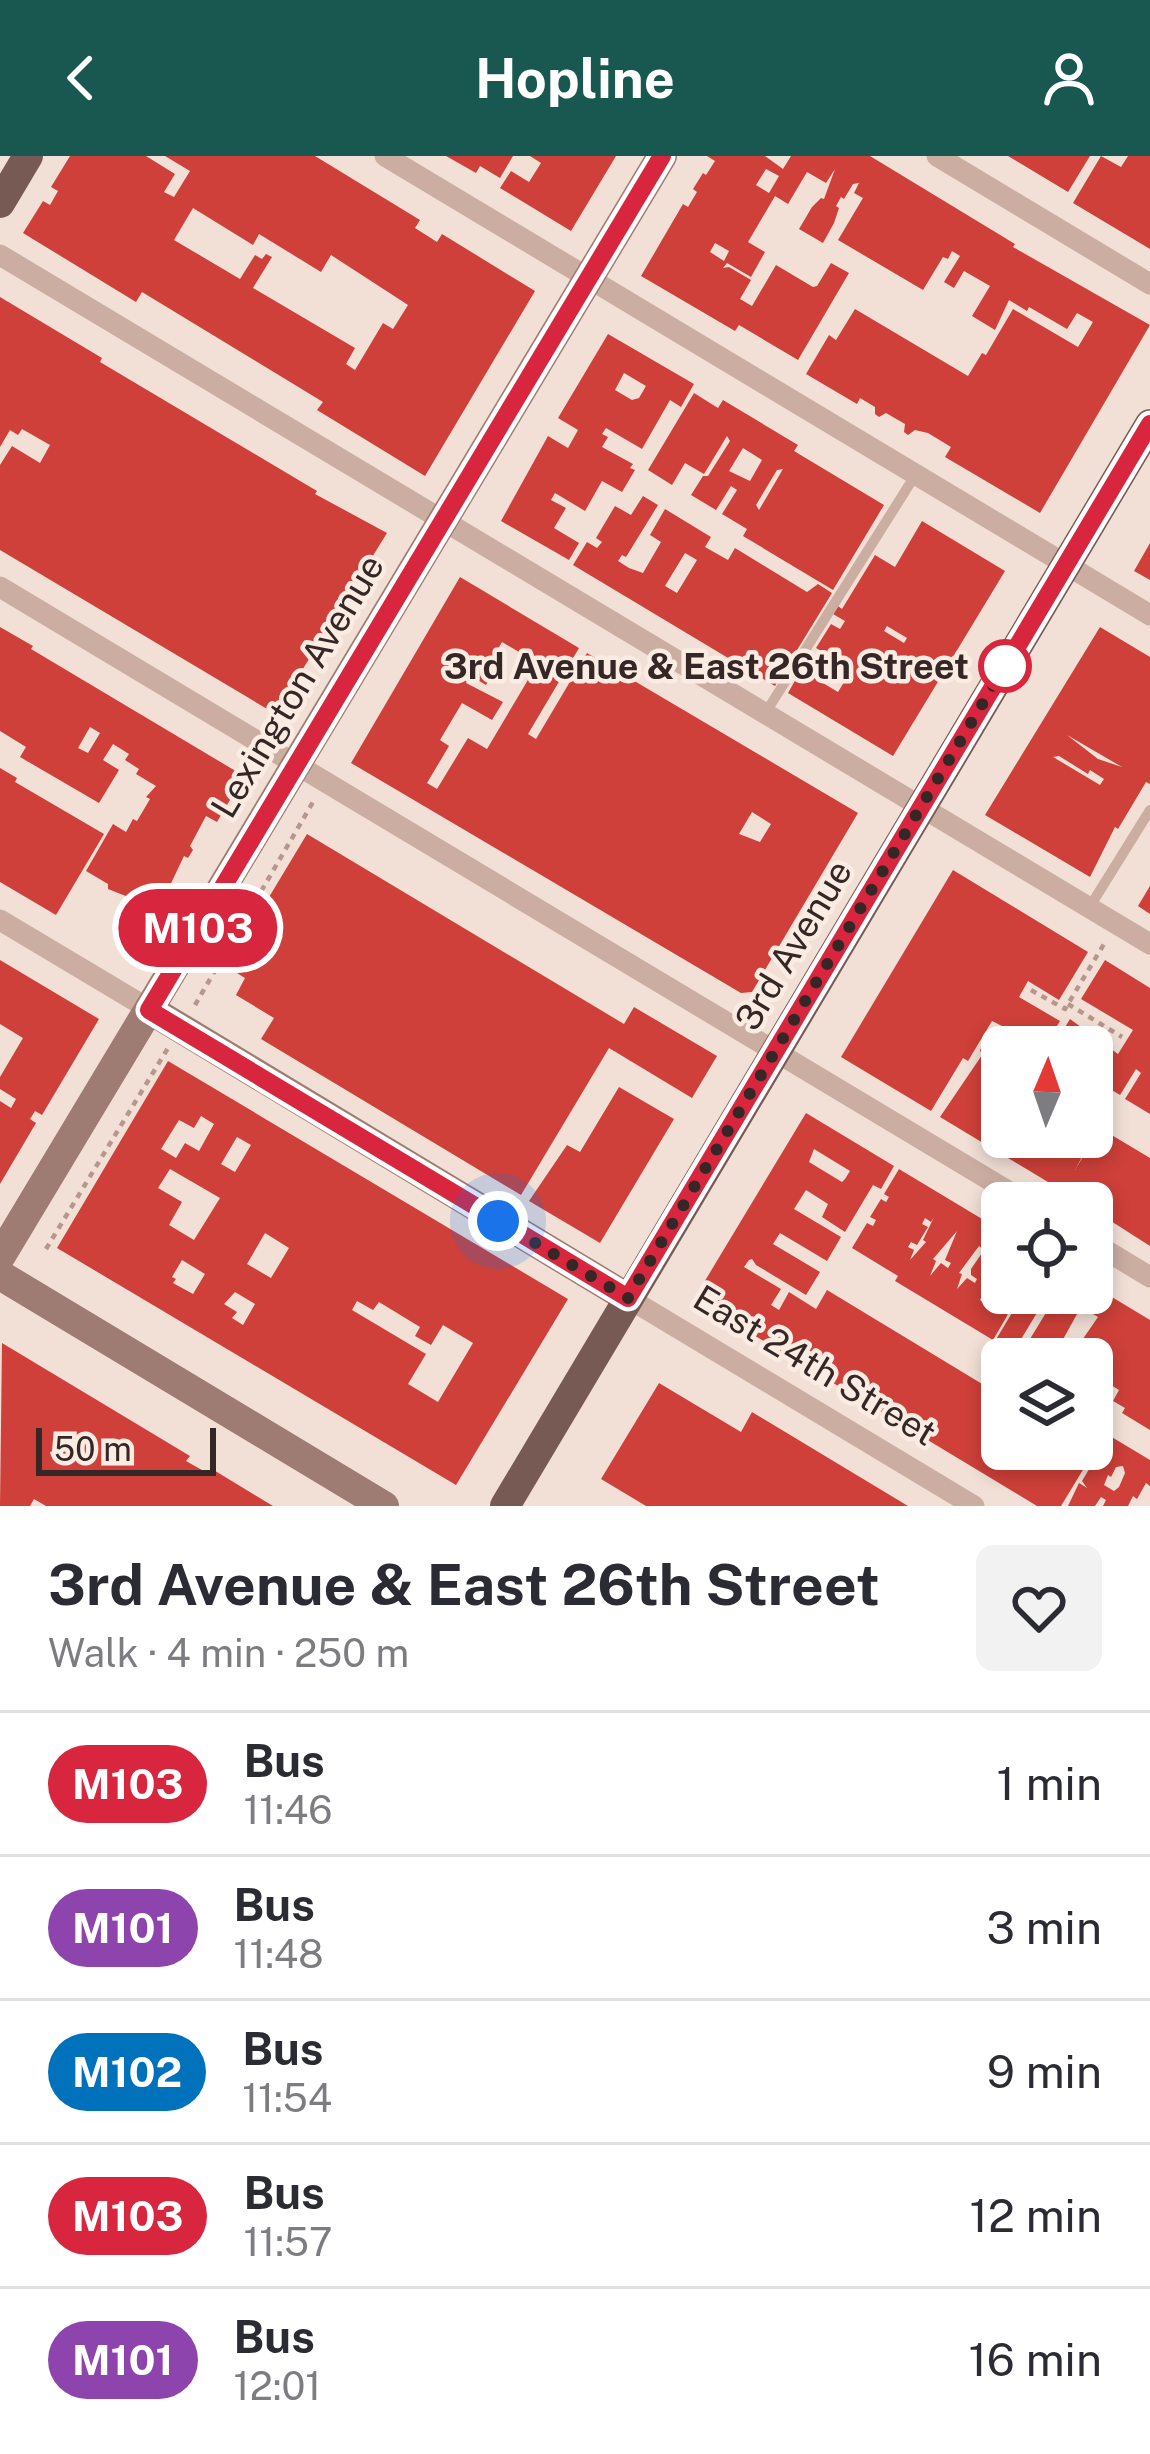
<!DOCTYPE html>
<html lang="en">
<head>
<meta charset="utf-8">
<style>
	:root { --surface:#fff; --page:#f2f2f3; --text:#2b2b33; --muted:#7c7c81; --line:#e1e1e2; --accent:#185850 }
	body { margin:0; font-family:"Public Sans",sans-serif; background:var(--page); color:var(--text); height:100vh; display:flex; flex-direction:column; font-size:45px; white-space:nowrap }
	* { box-sizing:border-box; margin:0 }
	p { font-size:39px; color:var(--muted) }
	.icon { flex:none; width:66px; height:66px; fill:none; stroke:currentColor; stroke-width:2; stroke-linecap:round; stroke-linejoin:round }
	.map { position:relative; height:1350px; overflow:hidden }
	.panel { display:flex; flex-direction:column; background:var(--surface); flex:1 }
	.panel>* { flex:none }
	.badge { padding:0 24px; border-radius:39px; font-size:42px; line-height:78px }
	.needle { width:78px; rotate:2deg }
	.buttons { position:absolute; left:981px; top:870px; display:grid; gap:24px }
	.buttons a { display:grid; place-items:center; width:132px; height:132px; border-radius:18px; background:var(--surface); box-shadow:0 6px 18px #0003; font-size:60px }
	.scale { position:absolute; left:36px; bottom:30px; width:180px; box-sizing:border-box; padding-left:12px; border:6px solid #352725; border-top:0; font-size:33px; line-height:42px; white-space:nowrap; color:#352725; -webkit-text-stroke:9px #faebe3; paint-order:stroke }
	.you { position:absolute; width:60px; height:60px; margin:-30px; border:9px solid #fff; border-radius:50%; background:#1a73e8; box-shadow:0 0 0 18px #1a73e833 }
	.map>.badge { position:absolute; translate:-50% -50%; box-shadow:0 0 0 6px #fff }
	.round { display:grid; place-items:center; flex:none; width:126px; height:126px; border-radius:18px; background:var(--page) }
	.summary { display:flex; align-items:center; justify-content:space-between; height:204px; padding:0 48px }
	h1 { font-size:57px; font-weight:700; line-height:90px }
	ul { padding:0; list-style:none }
	li { display:flex; align-items:center; gap:36px; height:144px; padding:0 48px; border-top:3px solid var(--line) }
	li div { flex:1 }
	li b { display:block; font-size:45px }
	li em { font-style:normal }
	li .badge { min-width:132px; font-weight:700; text-align:center }
	header { display:flex; justify-content:space-between; align-items:center; height:156px; padding:0 48px; background:var(--accent); color:#fff; font-size:54px; font-weight:700 }
	.map>svg:first-child { display:block }
</style>
</head>
<body>
<header><svg class="icon" aria-label="back" viewBox="0 0 24 24"><path d="M15 5l-7 7 7 7"/></svg>Hopline<svg class="icon" aria-label="person" viewBox="0 0 24 24"><circle cx="12" cy="8" r="4"/><path d="M4 21q1-7 8-7t8 7"/></svg></header>
<div class="map">
<svg width="1150" height="1350" viewBox="0 0 1150 1350">
	<rect width="100%" height="100%" fill="#f2e0d6"/>
	<path fill="#ce4039" fill-rule="evenodd" d="M70 0H146L175 18 164 36 174 41 190 15 165 0H315L420 64 415 72 437 86 442 78 535 135 425 320 317 254 323 246 142 136 136 146 23 77 43 45 50 49 58 35 51 31ZM193 52 253 89 259 78 321 116 331 99 408 149 393 173 383 167 355 214 346 208 355 192 253 132 272 101 266 98 262 103 255 99 240 123 174 84Z
		M446 0H513L500 22 480 10 476 17Z
		M530 0H616L571 75 500 32 511 15 529 26 541 7Z
		M707 0H765L783 13 791 0H870L1015 88 1013 91 1150 169 1040 357 945 301 951 291 928 277 915 274 908 279 904 276 905 268 886 257 879 261 875 258V251L860 242 857 248 806 218 829 179 836 184 855 153 968 220 982 197 986 199 1013 153 1078 191 1093 166 1077 157 1067 173 1029 151 1027 155 1009 144 995 174 972 160 990 130 964 115 954 132 944 126 960 100 952 95 948 103 943 101 923 134 838 84 863 42 854 37 859 27 853 28 844 43 841 41 836 50 839 52 834 67 823 87 799 73 812 51 821 42 824 43 835 13 826 27 807 16 788 48 775 40 748 86 765 96 751 121 727 107 723 112 729 111 751 124 740 143 752 150 776 109 813 131 817 130 831 107 849 117 798 204 739 169 735 175 641 120 683 48 688 51 697 36 693 33 703 17 706 19 715 5ZM766 13 779 20 769 37 756 29ZM715 87 729 95 724 105 710 96Z
		M1008 0H1090L1068 36Z
		M1101 0 1121 11 1128 0H1150V93L1073 47Z
		M0 141 102 202 100 206 317 335 315 338 387 377 296 524 299 525 279 560 0 394V309L12 290 40 307 50 289 22 273 18 279 10 274 0 291Z
		M608 178 694 228 681 251 670 244 642 293 606 272 602 278 608 281 602 291 633 308 630 312 635 314 622 336 602 325 585 355 555 337 551 344 566 352 554 372 579 387 569 404 501 365 548 280 568 292 578 274 558 262ZM624 217 646 230 639 242 632 244 615 234Z
		M694 237 718 252 723 244 798 289 794 295 884 349 833 434 743 380 747 373 722 358 737 334 731 330 716 354 691 339 703 320H708L730 285 727 280 704 318 685 307 672 329 648 314ZM743 292 762 304 750 325 729 315ZM783 313 759 354 756 349 777 314Z
		M643 340 658 349 626 401 622 399 618 405 629 412 643 417 661 386 650 379 665 353 711 381 705 391 728 404 735 392 807 436 818 428 832 437 775 530 573 409 587 386 597 392 602 386 596 382 615 350 631 359ZM685 397 697 404 677 437 665 430Z
		M922 365 1005 415 893 600 788 537 801 514 838 536 852 513 816 492 831 468 840 473 845 465 833 458 838 450 842 453 875 399 895 411ZM887 470 907 482 904 487 884 475Z
		M1150 387V424L1134 415Z
		M460 421 579 492 528 578 536 583 587 497 858 657 752 836 741 837 351 607ZM502 486 538 507 487 593 468 582 437 633 427 627 449 590 440 584 462 547 492 564 503 546 466 527 471 520 486 529 495 515 498 518 504 508 493 501ZM752 656 771 668 760 686 739 678Z
		M0 471 33 490 31 493 244 620 217 666 206 660 190 690 193 694 188 702 184 700 165 740H160L154 751 143 754 133 749 136 744 108 733V728L86 715 113 668 126 676 133 663 137 665 150 643 146 641 156 630 136 618 139 613 125 604 129 598 113 588 103 604 119 614 99 647 20 601 26 591 0 575ZM90 571 100 577 88 597 78 592Z
		M1100 471 1150 501V628L1146 626 1118 673 1115 671 1090 721 985 659ZM1067 579 1122 611 1098 603ZM1059 600 1088 618 1090 614 1104 623 1100 629 1053 601Z
		M0 612 17 622 15 626 104 678 56 759 0 726Z
		M307 678 624 868 634 851 717 900 692 942 609 892 521 1039 261 883 274 862 236 839 245 822 227 811Z
		M953 714 1088 796 1059 844 1028 825 1019 841 1060 865 1044 891 992 865 968 905 963 902 931 955 841 901Z
		M1150 730V758L1138 750Z
		M0 804 99 863 42 959 35 955 30 963 36 967 0 1028V945L11 952 16 943 0 933V921L23 882 0 868Z
		M1105 804 1150 832V958L1125 943 1141 917 1136 913 1120 939 1092 922V891H1053L1070 863 1118 898 1133 874 1081 843Z
		M990 878 1012 891H1002V981H1031L1028 986 1035 981H1092V938L1113 951 1098 971 1075 1014 1100 972 1150 1002V1090L1092 1053V1047H1083L940 961 982 899 980 894Z
		M168 905 568 1143 456 1329 57 1092ZM201 960 214 968 199 995 185 987 176 1002 161 993 179 964 194 972ZM237 981 251 989 235 1016 221 1008ZM170 1013 220 1042 194 1084 169 1069 182 1046 158 1032ZM265 1077 289 1092 271 1122 247 1108ZM182 1104 205 1118 193 1138 173 1127 176 1123 172 1121ZM235 1136 255 1148 243 1169 232 1162 237 1156 224 1148ZM357 1145 373 1154 379 1146 420 1171 415 1180 431 1189 443 1169 473 1187 438 1246 408 1228 426 1198 352 1154Z
		M619 931 674 963 600 1087 529 1045 567 989 580 996Z
		M806 957 894 1010 881 1033 873 1029 845 1076 822 1061 828 1048 806 1034 794 1053 841 1081 827 1105 780 1077 773 1088 820 1116 806 1139 756 1109 752 1103 749 1104 744 1111 781 1133 771 1149 779 1154 789 1136 816 1153 827 1134 1002 1240V1293H1092V1282L1100 1287 1105 1277 1150 1304V1330L1146 1327 1137 1343 1133 1340 1128 1350H1103L1106 1344 1101 1341 1095 1350H1068L1079 1327 1087 1332 1082 1325 1097 1300 1095 1294 1061 1350H1037L694 1143ZM814 993 850 1015 845 1023 842 1026 809 1006ZM1123 1310 1125 1317 1119 1331 1114 1335 1104 1329 1108 1319 1111 1321 1116 1311Z
		M899 1013 1002 1075V1108L992 1124 990 1122 980 1144 985 1148 992 1137 999 1141 1001 1137 996 1134 1002 1124V1137H1013L1007 1147 1011 1149 1007 1160 993 1184 895 1125 898 1120 852 1092 867 1067 873 1070 876 1064 870 1061 881 1043 886 1046 889 1041 884 1038ZM934 1061 923 1084 926 1086 910 1104 914 1094 908 1091 911 1086 917 1089 928 1071 922 1068 925 1062 931 1066ZM957 1075 945 1104 951 1107 948 1112 941 1107 930 1120 936 1105 933 1103ZM979 1090 984 1094 971 1113V1119L977 1123 975 1127 967 1122 957 1133 962 1118 959 1117Z
		M1092 1129 1150 1164V1274L1122 1257 1125 1252 1113 1245 1119 1234 1101 1223 1110 1204 1104 1201 1092 1222V1203H1069L1098 1161 1081 1151 1052 1203 1019 1201 1058 1137H1092Z
		M1024 1137H1049L1009 1203H1003L989 1195Z
		M2 1187 190 1300 186 1305 209 1318 212 1313 273 1350H46L34 1343 30 1350H0Z
		M659 1227 741 1276 752 1256 908 1350H646L601 1323Z"/>
	<g fill="none" stroke-linecap="round" stroke-linejoin="round">
		<path stroke="#b7968c" stroke-width="4.5" stroke-dasharray="6 6" stroke-linecap="butt" d="M1031 834 1065 853 1104 788
			M1068 848 1122 881
			M195 849 313 646
			M46 1093 168 892"/>
		<path stroke="#cbada2" stroke-width="10" d="M766 556 916 318
			M1089 752 1150 654"/>
		<path stroke="#cbada2" stroke-width="21" d="M385 0 1150 459
			M937 0 1150 128
			M0 99 1150 788
			M0 431 1028 1047
			M0 764 149 853
			M1092 1086 1150 1121
			M628 1142 974 1350"/>
		<path stroke="#9e7b73" stroke-width="30" d="M149 853 628 1142
			M0 1101 662 0
			M0 1119 384 1350"/>
		<path stroke="#785a55" stroke-width="30" d="M0 47 28 0
			M505 1350 1150 268"/>
	</g>
	<g fill="none" stroke-linecap="round" stroke-linejoin="round">
		<defs>
			<path id="line" d="M662 0 149 854 628 1142 1150 268"/>
		</defs>
		<use href="#line" stroke="#fff" stroke-width="27"/>
		<use href="#line" stroke="#d7263d" stroke-width="18"/>
		<path stroke="#352725" stroke-width="12" stroke-dasharray="0 21.6" d="M498 1065 628 1142 1005 510"/>
	</g>
	<circle fill="#fff" stroke="#d7263d" stroke-width="6" cx="1005" cy="510" r="24"/>
	<g text-anchor="middle" stroke-width="9" stroke-linejoin="round" paint-order="stroke">
		<g font-size="36" font-weight="bold" fill="#352725" stroke="#faebe3" text-anchor="end">
			<text x="969" y="523">3rd Avenue &amp; East 26th Street</text>
		</g>
		<g font-size="36" fill="#352725" stroke="#faebe3">
			<text transform="translate(297 530) rotate(-59)" y="13">Lexington Avenue</text>
			<text transform="translate(793 789) rotate(-59)" y="13">3rd Avenue</text>
			<text transform="translate(815 1209) rotate(31)" y="13">East 24th Street</text>
		</g>
	</g>
</svg>
<div class="buttons">
<a><svg class="needle" viewBox="-14 -14 28 28"><path d="M0-13l5 13h-10z" fill="#e53935"/><path d="M0 13l5-13h-10z" fill="#7c7c81"/></svg></a>
<a><svg class="icon" aria-label="locate" viewBox="0 0 24 24"><circle cx="12" cy="12" r="6"/><path d="M12 2v4M12 18v4M2 12h4M18 12h4"/></svg></a>
<a><svg class="icon" aria-label="layers" viewBox="0 0 24 24"><path d="M12 4l9 5-9 5-9-5zM3 14l9 5 9-5"/></svg></a>
</div>
<div class="scale">50 m</div>
<div class="you" style="left:498px;top:1065px"></div>
<b class="badge" style="left:198px;top:772px;background:#d7263d;color:#fff">M103</b>
</div>
<section class="panel">
<div class="summary"><div><h1>3rd Avenue &amp; East 26th Street</h1><p>Walk · 4 min · 250 m</p></div><a class="round"><svg class="icon" aria-label="heart" viewBox="0 0 24 24"><path d="M12 20l-8-8c-3-5 5-10 8-4 3-6 11-1 8 4z"/></svg></a></div>
<ul>
<li><span class="badge" style="background:#d7263d;color:#fff">M103</span><div><b>Bus</b><p>11:46</p></div><em>1 min</em></li>
<li><span class="badge" style="background:#8e44ad;color:#fff">M101</span><div><b>Bus</b><p>11:48</p></div><em>3 min</em></li>
<li><span class="badge" style="background:#0072bc;color:#fff">M102</span><div><b>Bus</b><p>11:54</p></div><em>9 min</em></li>
<li><span class="badge" style="background:#d7263d;color:#fff">M103</span><div><b>Bus</b><p>11:57</p></div><em>12 min</em></li>
<li><span class="badge" style="background:#8e44ad;color:#fff">M101</span><div><b>Bus</b><p>12:01</p></div><em>16 min</em></li>
</ul>
</section>
</body>
</html>
